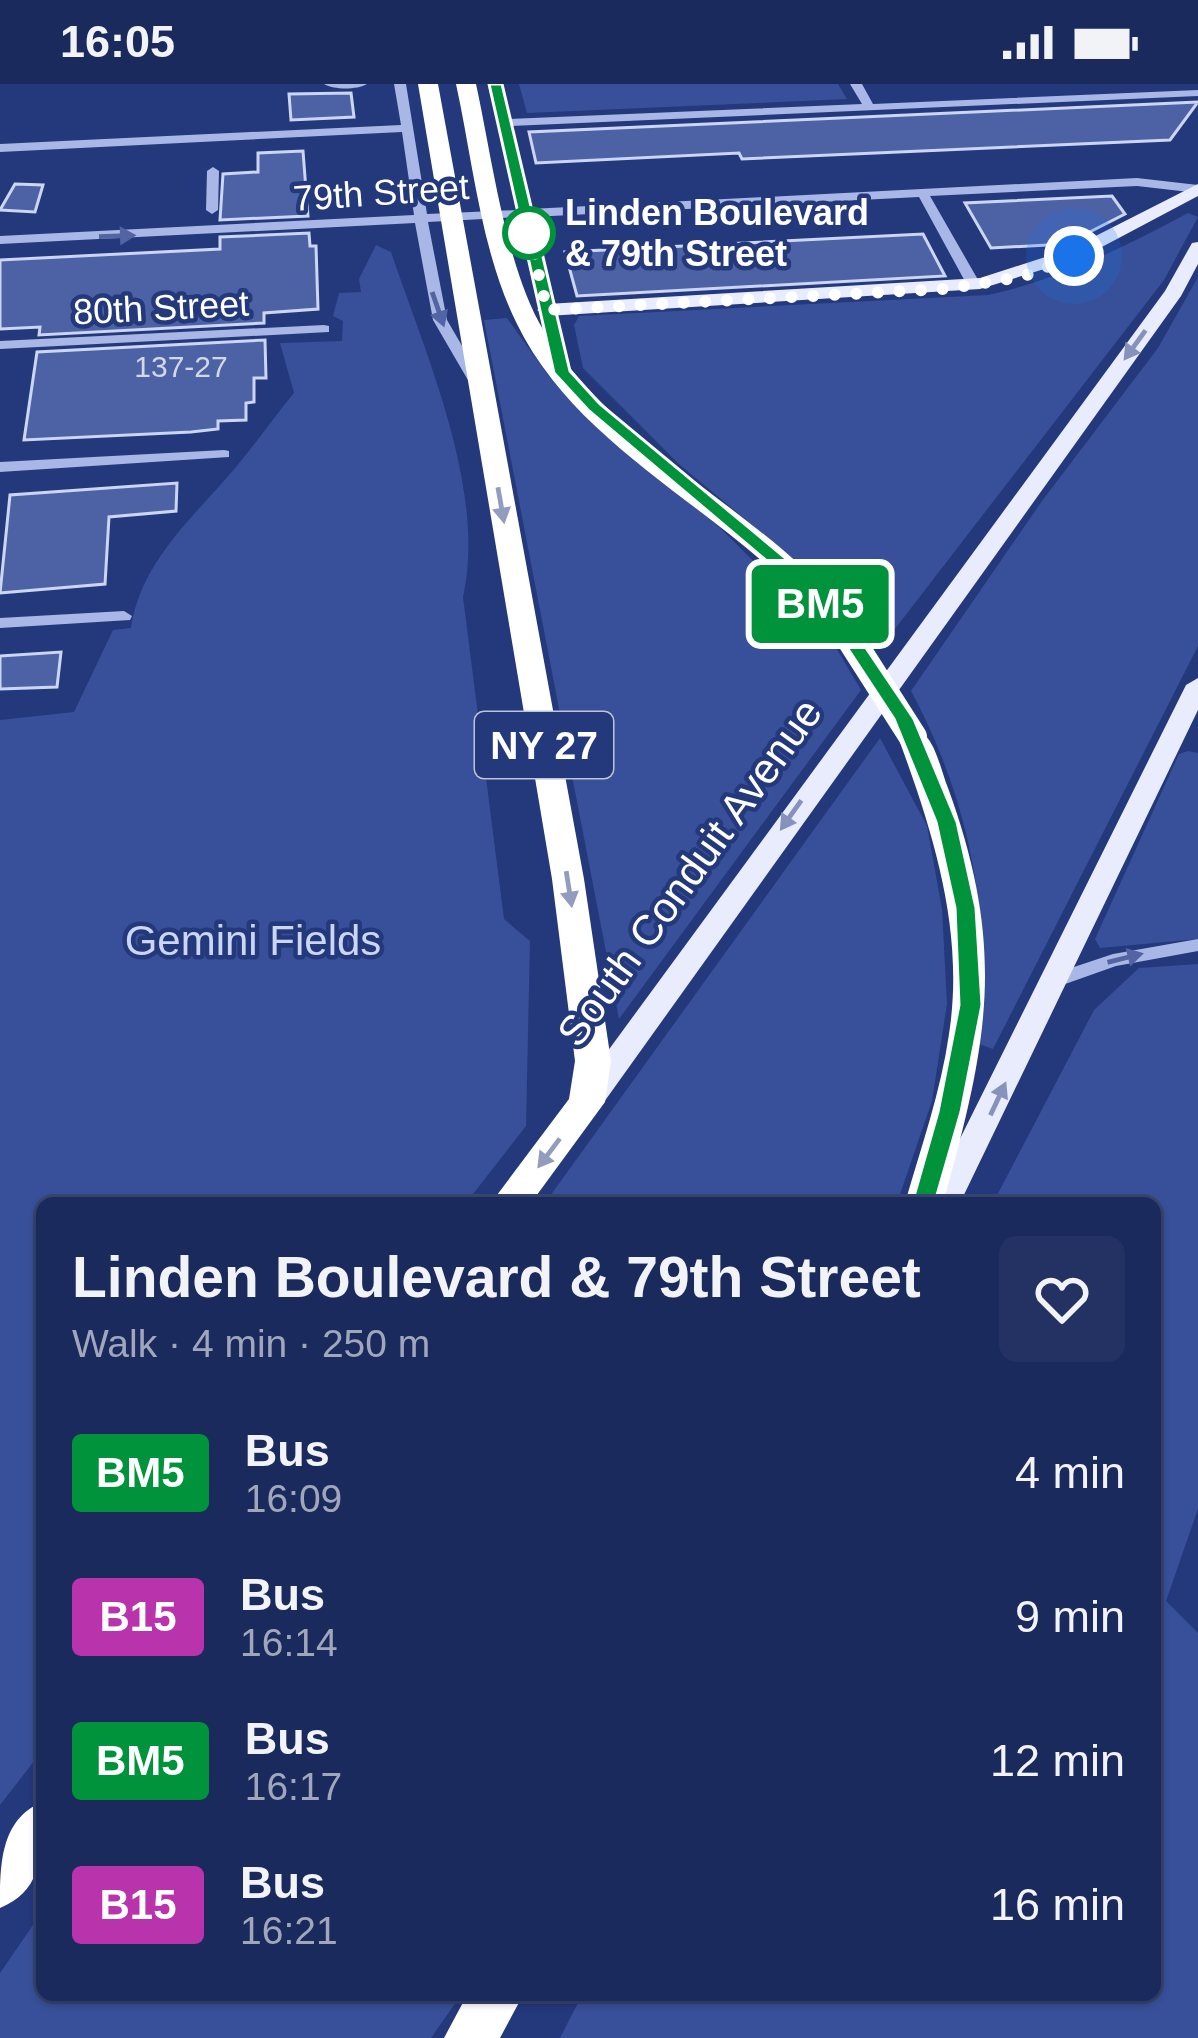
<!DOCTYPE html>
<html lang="en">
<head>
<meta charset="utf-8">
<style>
	:root { --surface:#1b2a5d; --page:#243263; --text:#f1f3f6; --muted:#a0a7bc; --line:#394672 }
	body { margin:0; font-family:Arial,sans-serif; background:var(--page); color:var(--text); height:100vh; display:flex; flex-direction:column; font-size:45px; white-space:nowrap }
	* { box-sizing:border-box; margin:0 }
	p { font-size:39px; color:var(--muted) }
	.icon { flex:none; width:66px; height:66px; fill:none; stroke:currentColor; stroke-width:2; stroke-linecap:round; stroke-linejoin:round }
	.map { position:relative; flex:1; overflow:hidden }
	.drawer { position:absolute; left:36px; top:1113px; width:1125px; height:804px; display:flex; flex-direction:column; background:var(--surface); border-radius:18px; box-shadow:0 3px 9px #0004,0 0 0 3px var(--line) }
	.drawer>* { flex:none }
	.badge { padding:0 24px; border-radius:9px; font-size:42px; line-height:78px }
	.you { position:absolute; width:60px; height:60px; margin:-30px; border:9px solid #fff; border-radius:50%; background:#1a73e8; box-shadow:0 0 0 18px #1a73e833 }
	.map>.badge { position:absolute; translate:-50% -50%; box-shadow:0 0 0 6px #fff }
	.round { display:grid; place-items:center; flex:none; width:126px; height:126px; border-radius:18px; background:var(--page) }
	.summary { display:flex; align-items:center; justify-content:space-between; height:204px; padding:0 36px }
	h1 { font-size:57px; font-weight:800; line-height:90px }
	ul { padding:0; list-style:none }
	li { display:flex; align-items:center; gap:36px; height:144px; padding:0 36px }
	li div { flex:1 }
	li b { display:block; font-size:45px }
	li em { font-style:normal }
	li .badge { min-width:132px; font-weight:700; text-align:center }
	.status { display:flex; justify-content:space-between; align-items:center; height:84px; padding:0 60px; background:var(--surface); direction:ltr }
	.status svg { height:33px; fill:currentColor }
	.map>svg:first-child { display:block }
</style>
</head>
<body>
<div class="status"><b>16:05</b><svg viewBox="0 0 49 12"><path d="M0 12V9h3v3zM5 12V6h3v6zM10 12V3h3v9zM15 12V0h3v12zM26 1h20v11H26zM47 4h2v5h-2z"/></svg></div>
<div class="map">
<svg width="1198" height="1954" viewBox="0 0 1198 1954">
	<rect width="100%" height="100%" fill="#24387c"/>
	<path fill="#385099" d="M519 0H838L847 15 527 29Z
		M1188 129 1198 133 1164 196 881 563 811 490 680 381 583 284 574 241 579 232 988 211C1061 195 1122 164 1188 129Z
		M376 161 391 168C425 269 487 406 463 513L504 835 530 857 526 1042 466 1119H42V1667L0 1721V636L74 628 113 546 131 544C141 476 195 432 236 383 256 359 274 333 294 309L280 259 342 257 343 237 333 232 339 209 361 208 359 195Z
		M1198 193V562L993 965 979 960C979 916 982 872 979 829 974 755 946 671 911 607L1042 417 1158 264Z
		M507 234 548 291 583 329 719 443 829 552 861 606 619 935 484 236Z
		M880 654 927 742 942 825 947 920 932 1017 897 1119H545Z
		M1188 667 1198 669V855L1100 864 1095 855 1179 670Z
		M1198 880V1425L1166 1517 1198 1549V1954H560L582 1911H1155V1119H993L1094 926 1139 884Z
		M42 1828V1911H461L431 1954H0V1889Z"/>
	<path fill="#4d61a5" stroke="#cbd5f4" stroke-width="3" d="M351 9 354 33 291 36 289 10Z
		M1198 18 1170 56 742 75 739 69 536 79 529 48Z
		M303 67 308 132 220 136 223 90 258 88V69Z
		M15 100 43 101 35 128 0 126Z
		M1112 112 1125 130 1066 160 991 164 965 119Z
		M309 149 310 162H316L318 225 264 229V239L39 251 40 243 0 245V176L220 165V153Z
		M923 150 945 192 577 212 565 168Z
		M265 256 266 294H254V318L246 319V336L218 337V345L191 348 24 356 37 268Z
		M177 399 176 427 109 433 105 500 0 509 10 411Z
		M61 568 57 603 0 605V572Z"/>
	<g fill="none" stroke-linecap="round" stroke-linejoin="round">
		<path fill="#a8b7e5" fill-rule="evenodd" d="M324 0H367C357 6 334 6 324 0Z
			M394 0H406L427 130 518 126 489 0H501L509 35 862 20 850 0H862L873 20 1198 6V12L511 42 530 125 1137 94 1198 101V109L1137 102 930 112 981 201 974 205 967 201 919 113 532 133 569 288 562 292 555 288 520 133 428 138 447 236 486 303 479 307 472 303 433 236 415 139 0 160V152L414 131 402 48 0 68V60L401 41Z
			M213 83 219 87 218 126 212 130 206 126 207 87Z
			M324 241 329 242V248L0 265V257Z
			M224 366 229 367V373L0 388V378Z
			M124 527 132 532 130 536 0 544V534Z
			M1198 855V867L1116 882 1054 904 1044 897 1047 892 1113 870Z"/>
		<path fill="#e9ecfd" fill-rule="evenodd" d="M1198 100V112L1083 173 980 205 547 232 537 226 547 220 980 194 1070 165Z
			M1198 158V180L1181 212 599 1025H577L573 1017 577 1009 1165 207 1192 159Z
			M1198 594V626L960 1119H928L1186 601Z"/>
		<path fill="#fff" fill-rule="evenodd" d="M418 0H438L584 795 611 977 605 1018 531 1119H491L569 1015 575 977 552 795Z
			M456 0H476C492 73 506 185 544 247 605 347 715 404 800 481 823 502 841 527 861 550L865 556 861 562H841C821 539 803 514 780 493 693 412 571 351 517 240 481 168 473 78 456 0Z
			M913 644C935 649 940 685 948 704 1007 866 988 958 943 1119H905C921 1063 941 1007 949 950 965 847 933 748 898 653Z
			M42 1718C42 1761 47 1805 0 1824 0 1781 0 1736 42 1718Z
			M467 1911H523L500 1954H444Z"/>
		<path stroke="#fff" stroke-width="28" d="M851 556 913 653"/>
	</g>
	<defs><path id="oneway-solid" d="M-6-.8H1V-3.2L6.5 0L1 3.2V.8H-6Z" transform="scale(3)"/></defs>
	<g fill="#5264a1">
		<use href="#oneway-solid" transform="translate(117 152) rotate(-2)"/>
		<use href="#oneway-solid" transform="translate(438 225) rotate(71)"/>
		<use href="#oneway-solid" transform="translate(1125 874) rotate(-14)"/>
	</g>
	<g fill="#8692bc">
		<use href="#oneway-solid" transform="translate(1135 261) rotate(126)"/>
		<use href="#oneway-solid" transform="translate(791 731) rotate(125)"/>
		<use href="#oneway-solid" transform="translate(998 1015) rotate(-65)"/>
	</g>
	<g fill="#929cbe">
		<use href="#oneway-solid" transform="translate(501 421) rotate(80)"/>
		<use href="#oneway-solid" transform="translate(569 805) rotate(81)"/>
		<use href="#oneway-solid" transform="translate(549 1069) rotate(127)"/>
	</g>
	<path fill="#00933c" stroke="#fff" stroke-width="3" d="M489 0H502L570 287 600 320 800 486 858 552 914 635 957 738 976 824 982 921 961 1028 933 1125H915L912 1119 938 1028 959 921 955 824 936 738 894 635 844 559 787 494 589 327 554 289Z"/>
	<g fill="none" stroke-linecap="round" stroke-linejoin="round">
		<path stroke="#fff" stroke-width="12" stroke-dasharray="0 21.6" d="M529 149 547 226 944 205 1022 193 1074 172"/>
	</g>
	<circle fill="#fff" stroke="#00933c" stroke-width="6" cx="529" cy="149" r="24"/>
	<g text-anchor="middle" stroke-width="9" stroke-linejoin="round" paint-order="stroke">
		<g font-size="30" fill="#d2d8e8">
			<text x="181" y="293">137-27</text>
		</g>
		<g font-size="36" fill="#fff" stroke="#24387c">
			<text transform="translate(381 108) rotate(-4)" y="13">79th Street</text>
			<text transform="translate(161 223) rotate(-3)" y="13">80th Street</text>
		</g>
		<g font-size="36" font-weight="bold" fill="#fff" stroke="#24387c" text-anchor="start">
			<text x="565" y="141">Linden Boulevard<tspan x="565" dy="41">&amp; 79th Street</tspan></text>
		</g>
		<rect fill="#24387c" stroke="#bdc3d8" stroke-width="3" x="475" y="628" width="138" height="66" rx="9"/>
		<g font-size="39" font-weight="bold" fill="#fff">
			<text x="544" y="675">NY 27</text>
		</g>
		<g font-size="42" fill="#fff" stroke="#24387c">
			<text transform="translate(689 788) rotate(-54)" y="15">South Conduit Avenue</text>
		</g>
		<g font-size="42" fill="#cbd5f4" stroke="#24387c">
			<text x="253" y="871">Gemini Fields</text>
		</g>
	</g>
</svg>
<div class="you" style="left:1074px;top:172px"></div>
<b class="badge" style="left:820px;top:520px;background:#00933c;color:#fff">BM5</b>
<section class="drawer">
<div class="summary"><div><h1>Linden Boulevard &amp; 79th Street</h1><p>Walk · 4 min · 250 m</p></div><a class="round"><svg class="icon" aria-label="heart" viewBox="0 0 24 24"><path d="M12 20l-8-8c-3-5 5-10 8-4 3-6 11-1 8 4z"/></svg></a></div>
<ul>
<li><span class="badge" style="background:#00933c;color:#fff">BM5</span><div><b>Bus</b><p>16:09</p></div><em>4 min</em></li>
<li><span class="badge" style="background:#b933ad;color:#fff">B15</span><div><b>Bus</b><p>16:14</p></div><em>9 min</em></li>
<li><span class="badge" style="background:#00933c;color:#fff">BM5</span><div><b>Bus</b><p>16:17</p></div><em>12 min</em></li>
<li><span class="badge" style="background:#b933ad;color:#fff">B15</span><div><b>Bus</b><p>16:21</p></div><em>16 min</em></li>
</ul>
</section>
</div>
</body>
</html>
